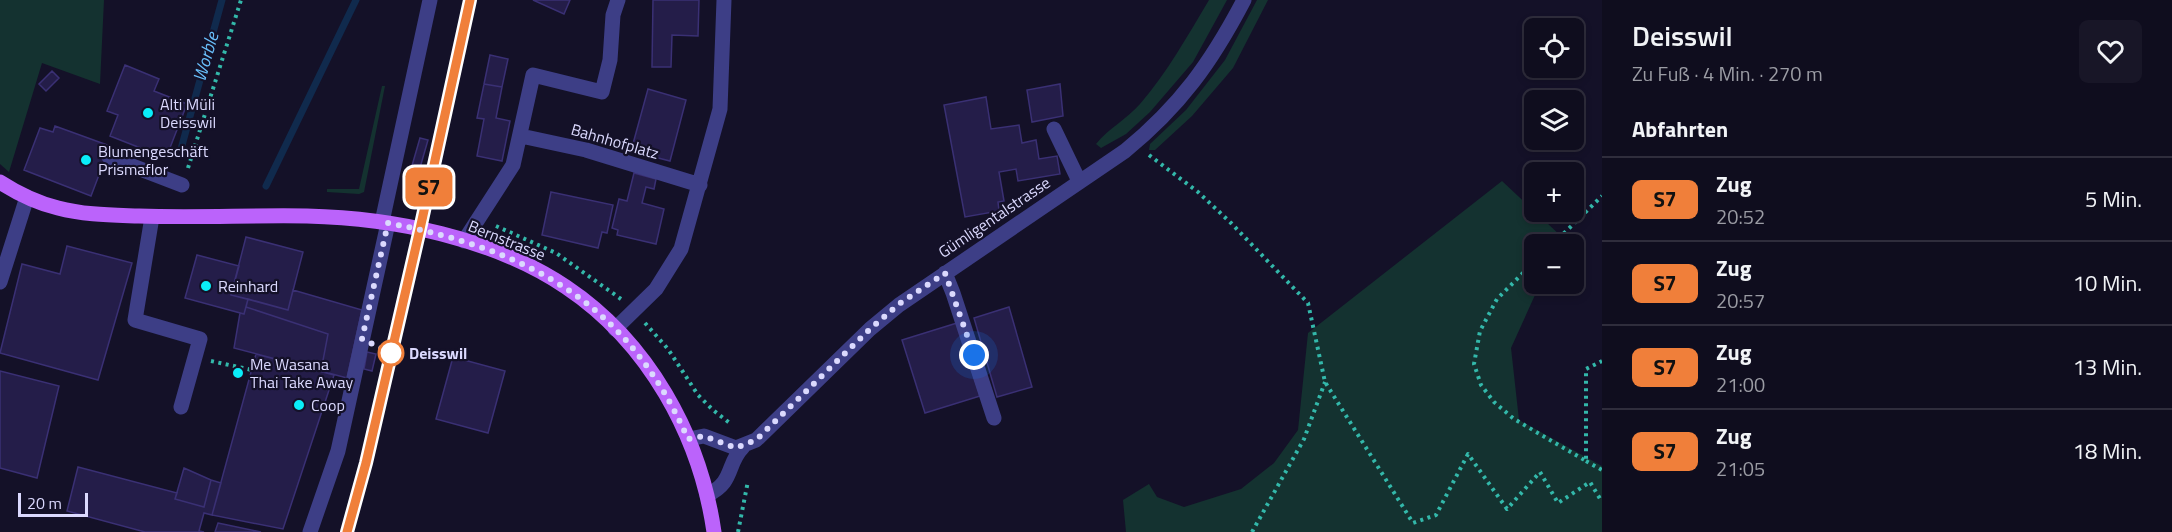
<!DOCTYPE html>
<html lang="de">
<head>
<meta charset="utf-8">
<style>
	:root { --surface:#0f0d1e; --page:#181627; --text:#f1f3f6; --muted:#9b9ca4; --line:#2f2d3c }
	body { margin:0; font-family:"Titillium Web",sans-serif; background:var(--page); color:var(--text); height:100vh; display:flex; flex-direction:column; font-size:22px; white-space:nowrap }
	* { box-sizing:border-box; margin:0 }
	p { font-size:20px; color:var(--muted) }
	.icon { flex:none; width:33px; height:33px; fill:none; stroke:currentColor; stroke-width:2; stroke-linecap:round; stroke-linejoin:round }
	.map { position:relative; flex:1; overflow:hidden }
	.panel { display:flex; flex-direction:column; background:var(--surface); width:570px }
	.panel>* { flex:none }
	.badge { padding:0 12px; border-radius:9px; font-size:21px; line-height:39px }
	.buttons { position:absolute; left:1524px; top:18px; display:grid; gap:12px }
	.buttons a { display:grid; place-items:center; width:60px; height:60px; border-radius:9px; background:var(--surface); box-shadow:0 3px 9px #0003,0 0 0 2px var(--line); font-size:30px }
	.scale { position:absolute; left:18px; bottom:15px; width:70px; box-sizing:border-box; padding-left:6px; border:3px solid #dbd9fe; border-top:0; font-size:16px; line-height:21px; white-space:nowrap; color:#dbd9fe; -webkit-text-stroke:4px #141128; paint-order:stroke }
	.you { position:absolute; width:30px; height:30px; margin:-15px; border:4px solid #fff; border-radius:50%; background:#1a73e8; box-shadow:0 0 0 9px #1a73e833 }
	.map>.badge { position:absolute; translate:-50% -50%; box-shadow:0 0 0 3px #fff }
	h2 { padding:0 30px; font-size:22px; line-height:54px }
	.round { display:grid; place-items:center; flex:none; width:63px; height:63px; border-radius:9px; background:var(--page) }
	.summary { display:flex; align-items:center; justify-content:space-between; height:102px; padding:0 30px }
	h1 { font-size:28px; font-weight:600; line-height:45px }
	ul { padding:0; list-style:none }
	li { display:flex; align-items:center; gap:18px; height:84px; padding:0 30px; border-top:2px solid var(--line) }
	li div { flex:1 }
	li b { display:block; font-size:22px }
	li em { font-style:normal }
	li .badge { min-width:66px; font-weight:700; text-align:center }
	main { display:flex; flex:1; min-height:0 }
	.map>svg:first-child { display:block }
</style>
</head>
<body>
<main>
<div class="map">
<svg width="1602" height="532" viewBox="0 0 1602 532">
	<rect width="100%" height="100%" fill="#141128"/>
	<path fill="#143230" d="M0 0H104L100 84 42 63 9 172 0 164Z
		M1209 0H1227L1193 62 1150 112 1126 134 1101 148 1096 144C1109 128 1127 119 1140 104 1167 73 1188 35 1209 0Z
		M1257 0H1268L1233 68 1192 116 1155 150H1149L1150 144 1186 110 1225 60Z
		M382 86H385L364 192 359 194 327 192V189H359Z
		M1502 181 1562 237 1559 244H1534V284H1540L1511 348 1519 420 1602 466V532H1126L1123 500 1149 484 1157 497 1184 507 1241 489 1274 463 1298 430 1308 333Z"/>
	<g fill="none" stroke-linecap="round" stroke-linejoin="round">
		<path stroke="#102a4d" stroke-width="7" d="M181 149 222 0
			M266 186 356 0"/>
	</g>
	<path fill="#241d49" stroke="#3a3074" stroke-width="1.5" d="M533 0H570L564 14Z
		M653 0H699L698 36 672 35 671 67H652Z
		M490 55 508 59 502 87 484 84Z
		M125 65 159 79 154 91 187 104 166 158 110 136 118 115 107 111Z
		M52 71 59 78 46 91 39 84Z
		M484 84 502 87 496 118 510 121 502 161 477 156 484 119 477 118Z
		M1060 84 1063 116 1032 122 1027 90Z
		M648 89 686 100 670 161 631 151Z
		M986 97 991 129 1019 125 1022 143 1036 140 1039 159 1057 156 1060 174 1018 181 1016 169 999 172 1004 201 998 202 999 211 965 217 944 105Z
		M55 126 110 146 91 196 24 170 40 128 53 132Z
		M420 138 428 140 417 178 409 176Z
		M634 173 656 179 654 189 646 187 642 203 664 209 656 244 617 235 618 230 612 228 619 199 627 201Z
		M551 192 613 205 607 233 602 232 598 248 542 235Z
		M246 237 303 252 288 310 231 295Z
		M67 246 132 263 98 380 0 353 22 264 60 274Z
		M197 255 239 266 231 295 248 299 244 314 185 298Z
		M293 290 362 310 347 378 321 371 328 334 246 307 248 299 288 310Z
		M246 307 328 334 321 371 234 348 240 313 244 314Z
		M1009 307 1032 387 997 397 974 318Z
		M957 323 980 396 925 413 902 340Z
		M367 352 376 354 372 371 364 369Z
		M256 354 334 375 283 529 212 515Z
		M453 357 505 371 488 433 436 419Z
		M0 371 59 386 37 478 0 468Z
		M78 467 177 493 175 499 204 507 211 480 221 483 212 515 204 513 199 531 204 532H145L67 511Z
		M184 468 211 480 204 507 175 499Z
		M218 523 261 532H215Z"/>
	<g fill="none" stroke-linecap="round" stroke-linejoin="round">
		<path stroke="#33b8aa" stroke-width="4" stroke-dasharray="3 4.5" stroke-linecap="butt" d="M1149 155 1198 192 1231 223 1308 303 1325 382 1413 523 1436 515 1468 454 1507 509 1540 472 1558 503 1590 482 1602 502
			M188 168 241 0
			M496 226 556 253 621 299
			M1553 244 1602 196
			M1534 262 1497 299 1480 331 1474 364 1481 385 1494 402 1514 419 1586 461V369L1602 361
			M645 323 668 349 698 395 713 410 731 424
			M211 361 252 370
			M1586 461 1602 470
			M738 532 748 481
			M1252 532 1304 439 1325 382"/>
		<path stroke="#3d3e86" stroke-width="15" d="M1054 129 1079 181
			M521 136 586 150 700 185
			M109 157 182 185
			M152 217 135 320 200 339 181 407
			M382 222 430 0
			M464 241 513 165 533 75 602 92 610 60 613 15 618 0
			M945 273 953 293 994 418
			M0 282 27 197
			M615 329 656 289 681 249 720 109 724 0
			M689 439 704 436 736 448 756 440 870 329 899 305 1125 151C1180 106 1211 63 1244 0
			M707 495C735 482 726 464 743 447
			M310 532 338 451 388 223"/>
		<path stroke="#bb63fb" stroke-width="15" d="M0 182C17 193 38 203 58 208 84 215 112 215 139 216 195 218 251 215 307 216 394 218 493 238 566 287 648 342 700 435 714 532"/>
		<path stroke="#0aedf9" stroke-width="4.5" stroke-dasharray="9 8" stroke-linecap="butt" d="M347 532 366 463 420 229 470 0"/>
	</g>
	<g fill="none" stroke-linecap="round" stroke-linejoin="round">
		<defs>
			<path id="line" d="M347 532 366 463 420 229 470 0"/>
		</defs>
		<use href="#line" stroke="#fff" stroke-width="14"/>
		<use href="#line" stroke="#f07f3a" stroke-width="9"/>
		<path stroke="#dbd9fe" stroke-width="6" stroke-dasharray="0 10.8" d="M391 353 362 339 388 223C529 250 628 303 688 439L704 436 736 448 756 440 870 329 899 304 945 273 974 355"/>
	</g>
	<g fill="#0aedf9" stroke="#141128" stroke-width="2">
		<circle cx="148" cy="113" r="6"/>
		<circle cx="86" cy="160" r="6"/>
		<circle cx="206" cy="286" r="6"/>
		<circle cx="238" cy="373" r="6"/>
		<circle cx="299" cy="405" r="6"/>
	</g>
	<circle fill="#fff" stroke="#f07f3a" stroke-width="3" cx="391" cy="353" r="12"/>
	<g text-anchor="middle" stroke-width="4.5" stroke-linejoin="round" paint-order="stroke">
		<g font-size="16" fill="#dbd9fe" stroke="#141128" text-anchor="start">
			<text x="160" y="110">Alti Müli<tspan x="160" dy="18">Deisswil</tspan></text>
			<text x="98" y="157">Blumengeschäft<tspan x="98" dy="18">Prismaflor</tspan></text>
			<text x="218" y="292">Reinhard</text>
			<text x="250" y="370">Me Wasana<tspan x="250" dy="18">Thai Take Away</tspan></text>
			<text x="311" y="411">Coop</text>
		</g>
		<g font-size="16" fill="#dbd9fe" stroke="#141128">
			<text transform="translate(615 141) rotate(16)" y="6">Bahnhofplatz</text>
			<text transform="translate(994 217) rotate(-34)" y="6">Gümligentalstrasse</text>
			<text transform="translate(507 240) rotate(22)" y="6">Bernstrasse</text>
		</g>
		<g font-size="16" font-weight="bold" fill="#dbd9fe" stroke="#141128" text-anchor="start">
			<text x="409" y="359">Deisswil</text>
		</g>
		<g font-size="18" font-style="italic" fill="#69bffb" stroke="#141128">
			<text transform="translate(206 57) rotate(-74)" y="6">Worble</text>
		</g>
	</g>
</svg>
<div class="buttons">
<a><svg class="icon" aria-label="locate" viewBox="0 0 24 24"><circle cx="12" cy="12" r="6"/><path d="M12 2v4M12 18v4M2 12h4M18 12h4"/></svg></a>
<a><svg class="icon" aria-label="layers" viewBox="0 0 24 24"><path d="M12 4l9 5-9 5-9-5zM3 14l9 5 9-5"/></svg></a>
<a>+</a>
<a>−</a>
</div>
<div class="scale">20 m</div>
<div class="you" style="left:974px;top:355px"></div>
<b class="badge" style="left:429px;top:187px;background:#f07f3a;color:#111">S7</b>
</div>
<section class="panel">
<div class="summary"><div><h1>Deisswil</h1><p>Zu Fuß · 4 Min. · 270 m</p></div><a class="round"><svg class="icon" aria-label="heart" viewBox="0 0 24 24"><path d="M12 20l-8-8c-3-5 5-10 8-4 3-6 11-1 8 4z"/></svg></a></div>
<h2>Abfahrten</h2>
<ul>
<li><span class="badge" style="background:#f07f3a;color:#111">S7</span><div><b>Zug</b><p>20:52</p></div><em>5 Min.</em></li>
<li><span class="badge" style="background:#f07f3a;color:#111">S7</span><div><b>Zug</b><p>20:57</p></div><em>10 Min.</em></li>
<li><span class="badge" style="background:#f07f3a;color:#111">S7</span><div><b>Zug</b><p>21:00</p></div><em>13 Min.</em></li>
<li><span class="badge" style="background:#f07f3a;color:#111">S7</span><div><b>Zug</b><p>21:05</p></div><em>18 Min.</em></li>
</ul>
</section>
</main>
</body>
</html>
